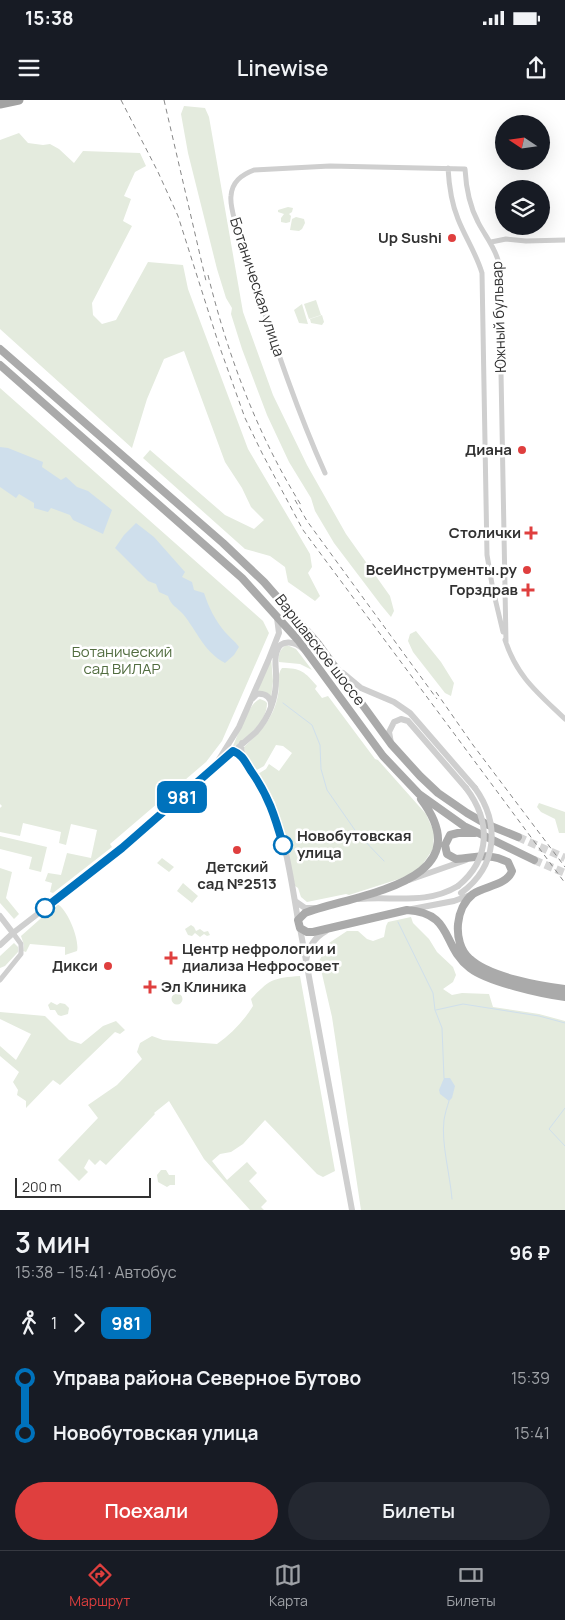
<!DOCTYPE html>
<html lang="ru">
<head>
<meta charset="utf-8">
<style>
	:root { --surface:#171b24; --page:#242831; --text:#f1f3f6; --muted:#9ea1a6; --line:#363941; --accent:#df3f3e }
	body { margin:0; font-family:Manrope,sans-serif; background:var(--page); color:var(--text); height:100vh; display:flex; flex-direction:column; font-size:19px; white-space:nowrap }
	* { box-sizing:border-box; margin:0 }
	p { font-size:16px; color:var(--muted) }
	.icon { flex:none; width:28px; height:28px; fill:none; stroke:currentColor; stroke-width:2; stroke-linecap:round; stroke-linejoin:round }
	.map { position:relative; height:1110px; overflow:hidden }
	.panel { display:flex; flex-direction:column; background:var(--surface); flex:1 }
	.panel>* { flex:none }
	.badge { padding:0 10px; border-radius:8px; font-size:18px; line-height:32px }
	.needle { width:32px; rotate:283deg }
	.controls { position:absolute; left:495px; top:15px; display:grid; gap:10px }
	.controls a { display:grid; place-items:center; width:55px; height:55px; border-radius:50%; background:var(--surface); box-shadow:0 5px 20px #0002; font-size:25px }
	.scale { position:absolute; left:15px; bottom:12px; width:136px; box-sizing:border-box; padding-left:5px; border:2px solid #323232; border-top:0; font-size:14px; line-height:18px; white-space:nowrap; color:#323232; -webkit-text-stroke:4px #fff; paint-order:stroke }
	.map>.badge { position:absolute; translate:-50% -50%; box-shadow:0 0 0 2px #fff }
	.legs { display:flex; align-items:center; gap:8px; height:55px; padding:0 15px; font-size:16px }
	.legs p { margin-inline-start:auto }
	.summary { display:flex; align-items:center; justify-content:space-between; height:85px; padding:0 15px }
	h1 { font-size:28px; font-weight:600; line-height:38px }
	.primary-button { display:flex; gap:10px; margin-top:auto; padding:10px 15px }
	.primary-button a { flex:1; height:58px; border-radius:30px; background:var(--accent); color:#fff; font-size:20px; font-weight:600; line-height:58px; text-align:center }
	.primary-button a+a { background:var(--page); color:var(--text) }
	ul { padding:0 15px; list-style:none }
	li { display:flex; align-items:center; gap:18px; height:55px; font-size:19px }
	li i { display:grid; place-items:center; width:8px; height:100%; margin:0 6px; background:currentColor }
	li i::after { content:''; width:12px; height:12px; margin:-6px; border:4px solid; border-radius:50%; background:var(--surface) }
	li p { margin-inline-start:auto }
	li:first-child i { background:linear-gradient(#0000 50%,currentColor 0) }
	li:last-child i { background:linear-gradient(currentColor 50%,#0000 0) }
	.status { display:flex; justify-content:space-between; align-items:center; height:35px; padding:0 25px; background:var(--surface); direction:ltr }
	.status svg { height:14px; fill:currentColor }
	header { display:flex; justify-content:space-between; align-items:center; height:65px; padding:0 15px; background:var(--surface); font-size:22px; font-weight:600 }
	.menu { display:flex; justify-content:space-around; align-items:center; height:70px; border-top:1px solid var(--line); background:var(--surface); font-size:14px; color:var(--muted) }
	.menu a { display:grid; justify-items:center; gap:2px }
	.menu .active { color:var(--accent) }
	.map>svg:first-child { display:block }
</style>
</head>
<body>
<div class="status"><b>15:38</b><svg viewBox="0 0 49 12"><path d="M0 12V9h3v3zM5 12V6h3v6zM10 12V3h3v9zM15 12V0h3v12zM26 1h20v11H26zM47 4h2v5h-2z"/></svg></div>
<header><svg class="icon" aria-label="menu" viewBox="0 0 24 24"><path d="M4 6h16M4 12h16M4 18h16"/></svg>Linewise<svg class="icon" aria-label="share" viewBox="0 0 24 24"><path d="M12 15V3M7 8l5-5 5 5M5 13v7h14v-7"/></svg></header>
<div class="map">
<svg width="565" height="1110" viewBox="0 0 565 1110">
	<rect width="100%" height="100%" fill="#fff"/>
	<path fill="#e4ebde" d="M184 6 205 8 209 17 243 212 273 295 307 365 346 434 390 496 394 511 391 517 381 505 334 443 315 411 311 398 289 362 267 315 242 249 231 214 232 208 226 198 217 169 188 53 181 14Z
		M19 33 28 43 43 45 50 44 59 49 74 63 83 51 140 53 146 66 135 72 124 96 131 99 123 121 132 126 92 203 93 215 102 224 116 220 148 162 183 165 188 189 248 349 310 454 312 467 308 473 320 496 315 501 288 482 285 467 270 456 245 449 143 358 150 350 225 415 254 429 264 420 251 407 242 388 225 362 184 251 164 259 147 299 132 348 0 229V40Z
		M288 107 293 108 292 112 289 114 291 116 290 122 286 123 281 122V118L284 114 278 112V110Z
		M296 117 304 119 305 123 302 129 299 131 290 130 292 119Z
		M316 200 321 215 309 219 304 204Z
		M302 204 308 224 299 223 294 210Z
		M322 215 324 222 322 225 311 223 310 219Z
		M0 288 263 521 269 533 222 641 206 662 110 744 112 747 53 793 50 792 52 783 45 781 48 773 61 775 67 753 91 758 97 730 71 724 66 745 59 743 61 732 23 723 20 736 0 732V708L2 706 0 704Z
		M416 531 441 562 454 583 451 596 445 593 413 552 408 541 410 534Z
		M287 545 296 549 312 570 300 564 279 562C278 555 280 548 287 545Z
		M271 557 273 581 271 598 257 593Z
		M282 568C301 568 305 572 317 586L315 589 322 598 328 596 375 659 378 660 426 714 434 732 433 749 418 771 399 779 349 795 346 794 307 802 301 797 298 788 295 786 275 702 258 674 266 669 269 664 279 671 292 653 283 646 276 645 264 666 255 671 247 662 244 647C260 632 274 618 278 595 280 586 276 575 282 568Z
		M260 599 265 601 267 603C267 623 246 638 232 648 238 636 248 603 260 599Z
		M539 703 565 712V733H559L555 719 541 712 537 707Z
		M0 736 47 747 41 772 29 769 32 757 0 749Z
		M162 758 174 767 169 772 157 763Z
		M0 768 12 772 6 798 19 814 14 819 0 803Z
		M183 783 198 796 192 803 177 791Z
		M57 804C67 808 80 840 77 851L65 855V847L30 844 26 852 23 851 24 845 21 836Z
		M411 817 413 823 429 839 437 852 453 867 456 875 453 882 443 889 452 895 462 893 489 894 493 907 539 914 565 921V1110H361L332 917 319 861 329 843 347 831H358L367 839 373 841 384 837 386 826 388 822Z
		M191 825 194 827 196 831 200 829 204 832 208 831 210 835 207 836 204 834 200 837 195 833 192 836 188 835 185 829Z
		M14 843 18 847V852L5 866 0 868V856Z
		M300 876 335 1071 323 1077 317 1074 265 1020 243 1044 231 1052 220 1054 212 1061 227 1080 247 1062 257 1073 249 1081 267 1101 261 1107 264 1110H250L204 1059 169 1001 154 1013 155 1014 106 1065 100 1060 95 1065 89 1059 84 1068 88 1072 79 1081 58 1060 98 1018 88 1005 117 985 142 959 137 952 140 943 152 936 163 940 217 944C231 934 244 921 253 906L251 899C270 879 273 878 300 876Z
		M171.5 899a5.5 5.5 0 1 1 11 0a5.5 5.5 0 1 1-11 0Z
		M51 902 57 905 60 903 65 904 69 908 68 914 61 916 58 915 55 910H50L48 905Z
		M0 912 45 916 69 940 81 944 103 926 116 921 125 930 120 934 115 932 60 985 53 980 26 1008V1001L17 995 18 990 13 982 19 972 0 956V946L16 960 31 934 0 919Z
		M161 1070H166L169 1075H175V1085H170L167 1087 158 1082 157 1075Z"/>
	<path fill="#cfdfec" d="M0 347 8 348 43 362 42 367 61 380 66 377 77 387 88 391 112 410 103 434 73 420 70 415 51 408 48 412 34 408V403L19 394 16 398 0 387Z
		M136 423 154 437 185 472 182 477 192 482 194 490 204 493C209 508 215 520 225 532 229 537 235 541 239 547L234 555 225 563C204 552 197 531 183 514 177 507 171 506 168 496L159 492 156 484 148 481 115 448 124 435Z
		M444 978H450L455 986 452 998 449 1001 440 994 439 990Z"/>
	<g fill="none" stroke-linecap="round" stroke-linejoin="round">
		<path stroke="#cfdfec" stroke-width="1" d="M283 603 312 625 320 645 321 669 327 690 357 733 384 761
			M398 822 433 893 435 910 442 928 444 978
			M436 910 463 904 539 916 565 923
			M449 1001C447 1007 445 1014 444 1020 441 1043 450 1074 452 1099
			M565 1008 549 1029 565 1046"/>
		<path stroke="#d6d6d6" stroke-width="8" stroke-dasharray="8 4" stroke-linecap="butt" d="M518 737 565 758
			M534 760 565 773"/>
		<path stroke="#cfcfcf" stroke-width="5" d="M448 68C449 86 451 102 458 119 465 137 476 153 482 173L487 455 493 490 503 532
			M491 142 506 139 526 141 565 140
			M325 373C295 306 273 238 250 169 245 154 229 111 231 96 232 82 241 75 254 70L330 66 465 69C466 87 469 105 478 122 485 136 496 148 499 164L506 542
			M505 540C517 577 538 593 565 619
			M0 880 21 854V844L13 833"/>
		<path stroke="#cfcfcf" stroke-width="6" d="M343 573 361 588 394 602 410 613 475 688
			M252 599 257 594C266 593 272 598 271 607
			M242 643C237 658 261 684 268 697 284 729 292 784 298 820
			M391 643 389 632 394 622 401 619 408 621 466 688
			M218 661 239 627 268 561 279 533 277 518
			M409 780 466 760
			M359 799C393 796 427 805 458 786
			M295 801 305 808H315
			M412 809 454 801 473 794
			M0 816 13 833
			M300 828 352 1110
			M0 845 13 833 123 748 256 632C271 615 277 597 276 574 276 567 274 558 277 551 281 538 296 542 303 549
			M306 861C308 848 315 837 326 831"/>
		<path stroke="#aaa" stroke-width="8" d="M0 249 223 443 264 482 319 545 391 644 420 676 438 693 467 713 486 724 518 737
			M0 265 242 478 298 540 383 656 419 694 464 726 534 760
			M421 699C484 783 355 794 305 813L298 820 300 828 307 832H313L407 810C454 813 441 846 470 868 488 882 542 894 565 897
			M475 733H458L450 735 445 745 447 754 456 759C476 758 488 752 508 762L512 771C507 785 485 786 473 794 464 801 459 813 458 824 457 836 460 851 470 859 489 877 540 886 565 889"/>
		<path stroke="#a2a2a2" stroke-width="9" d="M0 4 19 0"/>
		<path stroke="#878787" stroke-width="1" stroke-dasharray="5 4" stroke-linecap="butt" d="M121 0 158 72 178 116 219 245 245 318 262 353 303 430 565 783
			M164 0 206 181
			M208 175C228 256 257 334 301 405
			M295 400 307 421 437 599
			M436 592 473 645 565 767"/>
		<path stroke="#cfcfcf" stroke-width="6" d="M458 786C491 759 491 721 466 688
			M461 793C498 766 500 723 475 688"/>
	</g>
	<g fill="none" stroke-linecap="round" stroke-linejoin="round">
		<defs>
			<path id="line-1" d="M45 808 122 748 233 651C243 655 245 662 251 671 268 695 275 716 283 745"/>
		</defs>
		<use href="#line-1" stroke="#fff" stroke-width="11"/>
		<use href="#line-1" stroke="#0072bc" stroke-width="8"/>
	</g>
	<g fill="#df3f3e" stroke="#fff" stroke-width="2">
		<circle cx="452" cy="138" r="5"/>
		<circle cx="522" cy="350" r="5"/>
		<path d="M528.5 425.5h5v5h5v5h-5v5h-5v-5h-5v-5h5z"/>
		<circle cx="527" cy="470" r="5"/>
		<path d="M525.5 482.5h5v5h5v5h-5v5h-5v-5h-5v-5h5z"/>
		<circle cx="237" cy="750" r="5"/>
		<path d="M168.5 850.5h5v5h5v5h-5v5h-5v-5h-5v-5h5z"/>
		<circle cx="108" cy="866" r="5"/>
		<path d="M147.5 879.5h5v5h5v5h-5v5h-5v-5h-5v-5h5z"/>
	</g>
	<g fill="#fff" stroke="#0072bc" stroke-width="2.5">
		<circle cx="283" cy="745" r="9"/>
		<circle cx="45" cy="808" r="9"/>
	</g>
	<g text-anchor="middle" stroke-width="5" stroke-linejoin="round" paint-order="stroke">
		<g font-size="15" font-weight="bold" fill="#323232" stroke="#fff" text-anchor="end">
			<text x="442" y="143">Up Sushi</text>
			<text x="512" y="355">Диана</text>
			<text x="521" y="438">Столички</text>
			<text x="517" y="475">ВсеИнструменты.ру</text>
			<text x="518" y="495">Горздрав</text>
			<text x="237" y="772" text-anchor="middle">Детский<tspan x="237" dy="17">сад №2513</tspan></text>
			<text x="182" y="854" text-anchor="start">Центр нефрологии и<tspan x="182" dy="17">диализа Нефросовет</tspan></text>
			<text x="98" y="871">Дикси</text>
			<text x="161" y="892" text-anchor="start">Эл Клиника</text>
		</g>
		<g font-size="15" fill="#323232" stroke="#fff">
			<text transform="translate(257 187) rotate(72)" y="5">Ботаническая улица</text>
			<text transform="translate(499 217) rotate(-92)" y="5">Южный бульвар</text>
			<text transform="translate(320 550) rotate(52)" y="5">Варшавское шоссе</text>
		</g>
		<g font-size="15" fill="#526d40" stroke="#fff">
			<text x="122" y="557">Ботанический<tspan x="122" dy="17">сад ВИЛАР</tspan></text>
		</g>
		<g font-size="15" font-weight="bold" fill="#323232" stroke="#fff" text-anchor="start">
			<text x="297" y="741">Новобутовская<tspan x="297" dy="17">улица</tspan></text>
		</g>
	</g>
</svg>
<div class="controls">
<a><svg class="needle" viewBox="-14 -14 28 28"><path d="M0-13l5 13h-10z" fill="#e53935"/><path d="M0 13l5-13h-10z" fill="#9ea1a6"/></svg></a>
<a><svg class="icon" aria-label="layers" viewBox="0 0 24 24"><path d="M12 4l9 5-9 5-9-5zM3 14l9 5 9-5"/></svg></a>
</div>
<div class="scale">200 m</div>
<b class="badge" style="left:182px;top:697px;background:#0072bc;color:#fff">981</b>
</div>
<section class="panel">
<div class="summary"><div><h1>3 мин</h1><p>15:38 – 15:41 · Автобус</p></div><b>96 ₽</b></div>
<div class="legs"><svg class="icon" aria-label="walk" viewBox="0 0 24 24"><circle cx="13" cy="4" r="2"/><path d="M13 8l-2 6 4 7M11 14l-3 7M7 12l3-4h3l4 4"/></svg>1<svg class="icon" aria-label="forward" viewBox="0 0 24 24"><path d="M9 5l7 7-7 7"/></svg><b class="badge" style="background:#0072bc;color:#fff">981</b></div>
<ul>
<li><i style="color:#0072bc"></i><b>Управа района Северное Бутово</b><p>15:39</p></li>
<li><i style="color:#0072bc"></i><b>Новобутовская улица</b><p>15:41</p></li>
</ul>
<div class="primary-button"><a>Поехали</a><a>Билеты</a></div>
</section>
<nav class="menu">
<a class="active"><svg class="icon" aria-label="directions" viewBox="0 0 24 24"><path d="M12 3l9 9-9 9-9-9zM9 14v-3h6M13 9l2 2-2 2"/></svg>Маршрут</a>
<a><svg class="icon" aria-label="map" viewBox="0 0 24 24"><path d="M3 6l6-2 6 2 6-2v14l-6 2-6-2-6 2zM9 4v14M15 6v14"/></svg>Карта</a>
<a><svg class="icon" aria-label="tickets" viewBox="0 0 24 24"><path d="M3 7h18v10H3zM15 7v10"/></svg>Билеты</a>
</nav>
</body>
</html>
